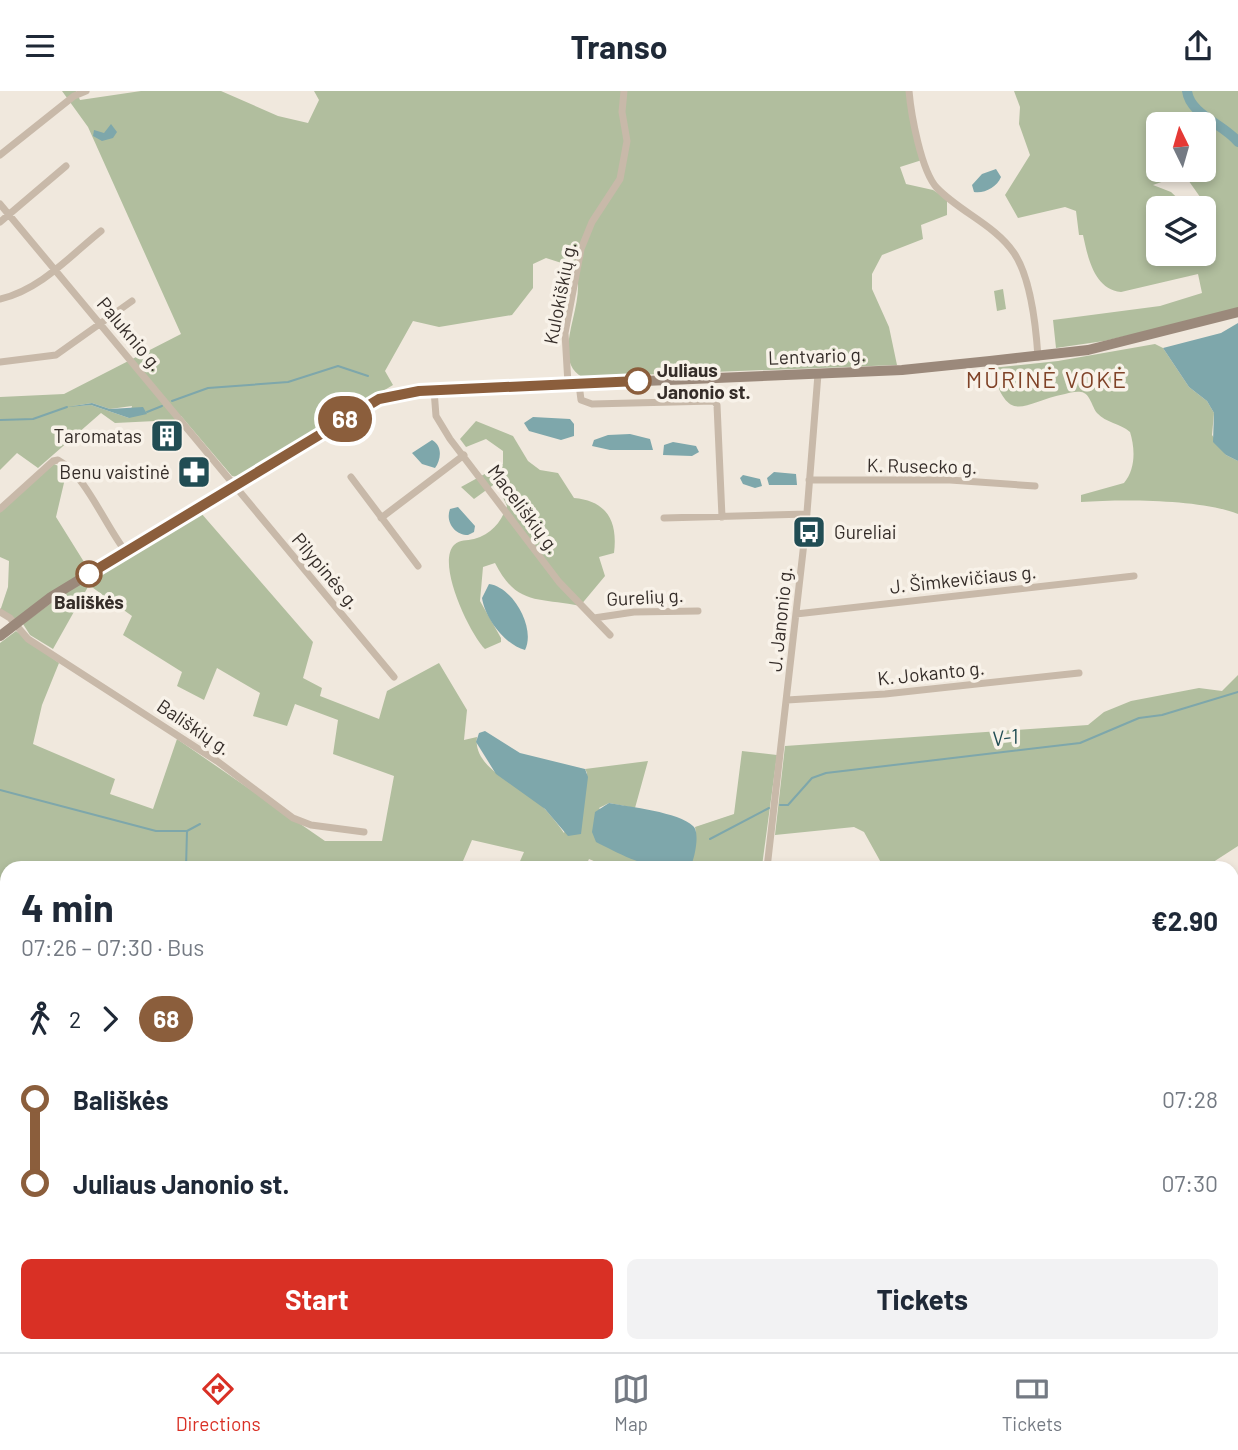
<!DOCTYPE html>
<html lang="en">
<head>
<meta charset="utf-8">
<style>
	:root { --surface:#fff; --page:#f2f2f3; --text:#1f2937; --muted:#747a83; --line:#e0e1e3; --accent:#d93025 }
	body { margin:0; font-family:Barlow,sans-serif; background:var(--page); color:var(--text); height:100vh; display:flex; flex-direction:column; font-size:26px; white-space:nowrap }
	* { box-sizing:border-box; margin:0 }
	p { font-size:23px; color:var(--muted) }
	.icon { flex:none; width:38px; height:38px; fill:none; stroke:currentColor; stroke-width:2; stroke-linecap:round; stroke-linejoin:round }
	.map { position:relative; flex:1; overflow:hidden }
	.sheet { position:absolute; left:0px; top:770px; width:1239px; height:492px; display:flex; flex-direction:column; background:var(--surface); border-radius:21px 21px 0 0; box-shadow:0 4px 10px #0003 }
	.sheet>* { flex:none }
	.badge { padding:0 14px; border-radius:23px; font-size:24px; line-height:46px }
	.needle { width:46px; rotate:355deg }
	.buttons { position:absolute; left:1146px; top:21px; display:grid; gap:14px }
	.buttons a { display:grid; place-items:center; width:70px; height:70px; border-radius:10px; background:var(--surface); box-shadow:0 4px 10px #0003; font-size:35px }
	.map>.badge { position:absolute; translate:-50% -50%; box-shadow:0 0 0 4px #fff }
	.legs { display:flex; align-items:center; gap:10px; height:77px; padding:0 21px; font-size:23px }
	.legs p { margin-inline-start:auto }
	.headline { display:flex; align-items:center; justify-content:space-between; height:119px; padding:0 21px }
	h1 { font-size:38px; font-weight:700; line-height:52px }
	.primary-button { display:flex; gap:14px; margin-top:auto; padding:14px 21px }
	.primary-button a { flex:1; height:80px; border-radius:10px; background:var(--accent); color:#fff; font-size:28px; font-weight:700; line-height:80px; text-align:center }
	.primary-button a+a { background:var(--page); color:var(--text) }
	ul { padding:0 21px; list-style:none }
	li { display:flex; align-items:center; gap:24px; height:84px; font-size:26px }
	li i { display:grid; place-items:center; width:10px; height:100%; margin:0 9px; background:currentColor }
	li i::after { content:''; width:18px; height:18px; margin:-9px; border:5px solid; border-radius:50%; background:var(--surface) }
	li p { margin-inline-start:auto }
	li:first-child i { background:linear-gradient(#0000 50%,currentColor 0) }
	li:last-child i { background:linear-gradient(currentColor 50%,#0000 0) }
	header { display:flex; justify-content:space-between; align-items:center; height:91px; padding:0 21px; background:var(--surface); font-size:32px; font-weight:700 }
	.menu { display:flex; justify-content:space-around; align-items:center; height:98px; border-top:2px solid var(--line); background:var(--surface); font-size:19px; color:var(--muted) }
	.menu a { display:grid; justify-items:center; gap:4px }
	.menu .current { color:var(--accent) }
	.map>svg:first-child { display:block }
</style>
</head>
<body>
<header><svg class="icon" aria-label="menu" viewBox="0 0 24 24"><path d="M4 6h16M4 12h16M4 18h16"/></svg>Transo<svg class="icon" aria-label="share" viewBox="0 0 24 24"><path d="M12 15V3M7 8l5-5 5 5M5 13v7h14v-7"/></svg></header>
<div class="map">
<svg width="1238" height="1261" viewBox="0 0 1238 1261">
	<rect width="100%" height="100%" fill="#f0e8dd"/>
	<path fill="#b1be9e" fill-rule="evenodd" d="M62 0H76L80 9 141 0H221L278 25 308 32 319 9 314 0H906L922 69 900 76 906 93 933 99 947 108V124L921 134 923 148 882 164 872 183V198L889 236 897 274 582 286C547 265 591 209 574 176L546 167 533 173V197L512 224 439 236 413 230 385 280 393 294 239 386 232 385 181 325 176 329 115 332 101 322 38 377 17 362 0 379V306L64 303 181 243 88 36ZM92 312 110 318 132 315 129 327 91 314 73 315Z
		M1014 0H1238V219L1104 250 1056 257 1053 229 1160 215 1202 202 1198 183 1121 201C1094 198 1088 167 1083 144H1079L1076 120 1065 116 1018 127 1005 104 1030 64 1019 33 1020 16ZM1158 33H1204V79H1181L1210 120 1204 124V163H1158V117H1188L1171 101 1153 94 1181 84 1180 79H1158Z
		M1003 198 1006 218 997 220 994 200Z
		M1155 253 1163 257 1189 296 1207 310 1214 322 1212 344 1226 364 1238 370V423C1200 408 1122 408 1081 411V404L1124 392C1136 378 1135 357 1130 341 1120 332 1106 332 1097 322 1092 316 1090 302 1081 301 1076 300 1069 302 1065 303 1020 312 1010 336 991 277L1058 270Z
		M476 330 513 345 528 370 540 379 558 382 574 407C607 410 618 430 614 462L599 466 605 485 580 515C540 506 517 516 495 472L483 476 480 510 501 547V551L485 558C470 543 436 473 454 454 461 448 466 450 474 448 492 443 501 431 507 415L496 392 474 408 461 396 503 373V360L486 348 466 356 460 348Z
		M54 373 67 379 56 426 89 479 16 529 0 520 8 496 9 470 0 466V420Z
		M201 422 313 551 303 587 322 597 320 605 379 628 387 600 439 572 467 619 464 649 477 646C473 673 507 689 526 701 541 712 553 726 564 742L587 682 585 678 648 670 635 717 609 712 599 717 655 774 683 776 696 742 695 736 734 723 742 660 777 664 762 775 610 777 589 768 585 777H517L524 761 472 749 460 777H7V1255H10L8 1261H0V552L16 540 59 572 42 614 33 653 115 688 110 703 153 718 177 648 325 750H382L394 685 333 663 338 629 295 613 287 635 253 625 260 602 217 577 204 609 177 595 182 581 123 544 132 525 89 494 53 558 30 544 23 533 62 504Z
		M1238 584V755L1204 777H884L864 741 854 736 775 744 785 655 1088 634 1104 621 1131 610 1199 597 1222 600Z
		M1238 916V990L1232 994V920Z
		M65 1255H210L215 1261H64Z
		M262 1255H293L294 1261H263Z
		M738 1255H938L941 1261H741Z"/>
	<path fill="#7ea7ab" d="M111 33 117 41 113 47 102 50 93 45 94 39 104 42Z
		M996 78 1001 86C997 96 984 103 974 101L972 94 982 83Z
		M1238 232V370L1226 364 1213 351 1214 322 1207 310 1189 296 1163 257 1221 242Z
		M92 312 110 318 143 316 147 323 129 327 91 314 67 316Z
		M533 326 570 328 574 333V345L561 349 529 340 524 332Z
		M630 343 650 348 653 359H610L592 355 594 349 608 344Z
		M432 349C443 355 441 369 435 377L422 373 412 362Z
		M673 351 696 355 699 361 692 365 663 364 664 354Z
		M774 381 796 383 797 394H769L767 387Z
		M743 384 760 388 762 395 755 397 743 393 740 387Z
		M458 416 475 435 474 441 468 444C455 444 445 431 450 418Z
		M489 493C513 496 536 537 525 559 505 554 485 527 482 507Z
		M485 640 520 662 585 678 588 686 581 743 568 745 545 718 496 683 476 651 479 642Z
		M609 712C629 716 679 721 693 735 700 741 695 764 692 772 662 787 622 764 596 751L592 741 595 721Z"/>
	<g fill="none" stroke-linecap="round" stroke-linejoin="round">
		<path stroke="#7ea7ab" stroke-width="2" d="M172 310 208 297 288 291 338 275 368 285
			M147 321 162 315
			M0 329 33 328 67 316
			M0 699 156 740H187L200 733
			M780 714H788L812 687 826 682 1080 652 1139 627 1162 624 1238 601
			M710 748 769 717
			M186 777 187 740
			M0 930 7 931"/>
		<path stroke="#7ea7ab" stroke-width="10" d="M1187 0C1190 24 1224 33 1238 51"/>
		<path stroke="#c8b9a9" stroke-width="7" d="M909 0C911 23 921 80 937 97 960 121 995 134 1014 162 1031 187 1036 236 1038 266
			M0 64 74 5 86 0
			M0 113 394 586
			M0 131 66 75
			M0 208C40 199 70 165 101 140
			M0 271 56 264 132 210
			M568 293 565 242 581 158 592 131 620 88 627 50 622 21 624 0
			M579 293 581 309 592 313 714 310 717 314 722 426
			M434 299 436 325 450 348 559 491 610 544
			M351 386 418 475
			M809 389H950L1035 395
			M0 418 53 370 58 369C85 383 106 436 126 461
			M381 427 464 364
			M664 427 807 423
			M0 521 10 527 28 548 217 670 293 727 311 734 364 741
			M796 523 1134 485
			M594 527 634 521 698 520
			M787 609 885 603 1079 582
			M767 777 806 434 818 283
			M1232 1082 1238 1079
			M0 1100 7 1101
			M1232 1139 1238 1137
			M219 1255 225 1261
			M253 1255V1261
			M329 1255 330 1261
			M548 1255 549 1261
			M1020 1255 1022 1261
			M1164 1255 1169 1261
			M55 1261 57 1255
			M514 1261 519 1255
			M676 1261 684 1255"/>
		<path stroke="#9b897b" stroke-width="10" d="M0 545 51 506 367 314 392 304 434 299 902 279 990 270 1088 259 1238 221"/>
	</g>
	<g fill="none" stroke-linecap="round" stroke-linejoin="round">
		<defs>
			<path id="line-1" d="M89 483 379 308 419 300 638 290"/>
		</defs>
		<use href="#line-1" stroke="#fff" stroke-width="16"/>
		<use href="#line-1" stroke="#8b5e3c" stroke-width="10"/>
	</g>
	<defs>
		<symbol id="building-square" viewBox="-11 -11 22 22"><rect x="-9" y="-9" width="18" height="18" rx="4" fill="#214d54" stroke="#f8f2e9"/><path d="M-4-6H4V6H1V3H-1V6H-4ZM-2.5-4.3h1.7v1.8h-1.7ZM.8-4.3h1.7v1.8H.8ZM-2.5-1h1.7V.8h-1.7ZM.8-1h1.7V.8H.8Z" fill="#fff"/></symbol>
		<symbol id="pharmacy-square" viewBox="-11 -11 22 22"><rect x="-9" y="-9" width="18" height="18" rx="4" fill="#214d54" stroke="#f8f2e9"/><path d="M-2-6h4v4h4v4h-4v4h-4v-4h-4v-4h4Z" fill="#fff"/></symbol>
		<symbol id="bus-square" viewBox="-11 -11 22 22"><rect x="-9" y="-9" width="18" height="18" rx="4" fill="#214d54" stroke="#f8f2e9"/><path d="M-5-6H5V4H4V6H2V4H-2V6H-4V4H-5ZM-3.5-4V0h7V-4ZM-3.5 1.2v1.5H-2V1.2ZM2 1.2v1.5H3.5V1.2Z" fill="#fff"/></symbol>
	</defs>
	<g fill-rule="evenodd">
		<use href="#building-square" x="148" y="326" width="38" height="38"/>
		<use href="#pharmacy-square" x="175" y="362" width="38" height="38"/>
		<use href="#bus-square" x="790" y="422" width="38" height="38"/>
	</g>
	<g fill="#fff" stroke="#8b5e3c" stroke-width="3.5">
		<circle cx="638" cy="290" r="12"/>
		<circle cx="89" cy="483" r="12"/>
	</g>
	<g text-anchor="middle" stroke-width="7" stroke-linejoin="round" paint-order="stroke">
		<g font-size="19" fill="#352d29" stroke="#f8f2e9">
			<text transform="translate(560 202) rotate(-79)" y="7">Kulokiškių g.</text>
			<text transform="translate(130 243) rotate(50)" y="7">Paluknio g.</text>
			<text transform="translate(817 265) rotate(-2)" y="7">Lentvario g.</text>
			<text transform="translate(922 375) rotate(1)" y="7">K. Rusecko g.</text>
			<text transform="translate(524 418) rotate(53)" y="7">Maceliškių g.</text>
			<text transform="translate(326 480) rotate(50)" y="7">Pilypinės g.</text>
			<text transform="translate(963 488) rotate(-6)" y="7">J. Šimkevičiaus g.</text>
			<text transform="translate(645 506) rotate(-3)" y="7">Gurelių g.</text>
			<text transform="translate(780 528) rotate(-84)" y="7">J. Janonio g.</text>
			<text transform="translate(931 582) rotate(-6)" y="7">K. Jokanto g.</text>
			<text transform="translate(194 636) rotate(34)" y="7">Bališkių g.</text>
		</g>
		<g font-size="19" font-weight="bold" fill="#352d29" stroke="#f8f2e9" text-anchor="start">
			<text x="657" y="286">Juliaus<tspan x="657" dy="22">Janonio st.</tspan></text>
			<text x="89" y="518" text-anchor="middle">Bališkės</text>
		</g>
		<g font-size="19" fill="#352d29" stroke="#f8f2e9" text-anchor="end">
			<text x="142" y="352">Taromatas</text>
			<text x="170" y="388">Benu vaistinė</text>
			<text x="834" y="448" text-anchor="start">Gureliai</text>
		</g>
		<g font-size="21" font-style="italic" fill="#214d54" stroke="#f8f2e9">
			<text transform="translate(1005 647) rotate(-7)" y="7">V-1</text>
		</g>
		<g font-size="23" letter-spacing="2" fill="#7f4227" stroke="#f8f2e9">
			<text x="1047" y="297">MŪRINĖ VOKĖ</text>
		</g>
	</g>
</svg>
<div class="buttons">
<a><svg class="needle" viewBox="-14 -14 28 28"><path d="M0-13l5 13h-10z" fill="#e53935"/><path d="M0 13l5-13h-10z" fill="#747a83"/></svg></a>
<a><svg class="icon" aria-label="layers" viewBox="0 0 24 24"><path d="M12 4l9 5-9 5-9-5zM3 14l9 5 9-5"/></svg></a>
</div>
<b class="badge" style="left:345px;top:328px;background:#8b5e3c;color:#fff">68</b>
<section class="sheet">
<div class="headline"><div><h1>4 min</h1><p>07:26 – 07:30 · Bus</p></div><b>€2.90</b></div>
<div class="legs"><svg class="icon" aria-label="walk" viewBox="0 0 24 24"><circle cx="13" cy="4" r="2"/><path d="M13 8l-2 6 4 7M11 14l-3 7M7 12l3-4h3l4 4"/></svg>2<svg class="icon" aria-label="forward" viewBox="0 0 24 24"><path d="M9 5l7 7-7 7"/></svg><b class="badge" style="background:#8b5e3c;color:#fff">68</b></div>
<ul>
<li><i style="color:#8b5e3c"></i><b>Bališkės</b><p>07:28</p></li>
<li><i style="color:#8b5e3c"></i><b>Juliaus Janonio st.</b><p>07:30</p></li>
</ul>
<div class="primary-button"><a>Start</a><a>Tickets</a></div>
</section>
</div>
<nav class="menu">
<a class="current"><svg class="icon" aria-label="directions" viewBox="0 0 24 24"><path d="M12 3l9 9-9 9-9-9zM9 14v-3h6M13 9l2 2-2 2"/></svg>Directions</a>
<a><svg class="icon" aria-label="map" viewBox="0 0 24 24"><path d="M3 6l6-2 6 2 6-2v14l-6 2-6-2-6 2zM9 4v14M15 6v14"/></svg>Map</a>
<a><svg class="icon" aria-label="tickets" viewBox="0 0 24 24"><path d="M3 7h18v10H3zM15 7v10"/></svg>Tickets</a>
</nav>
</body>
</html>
